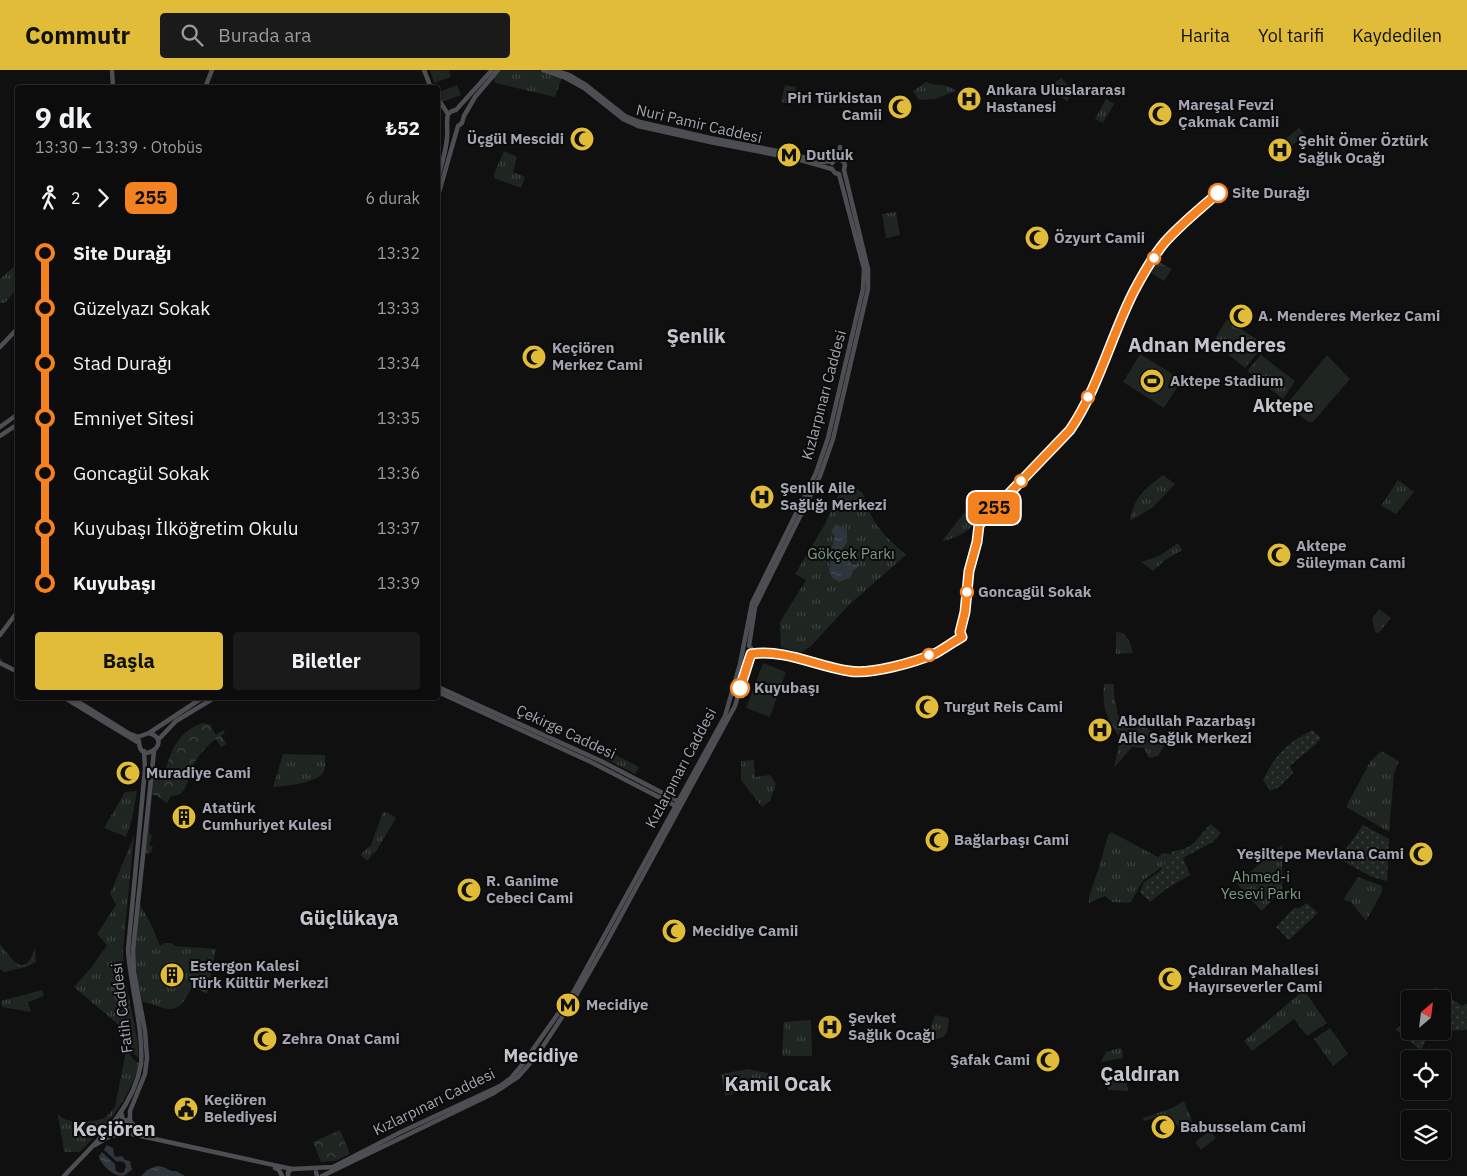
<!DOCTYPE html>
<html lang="tr">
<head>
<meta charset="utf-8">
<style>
	:root { --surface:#0c0c0d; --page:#1a1a1b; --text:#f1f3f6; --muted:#9a9b9d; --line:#2c2c2e; --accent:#e1bc38 }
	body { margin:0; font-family:"IBM Plex Sans",sans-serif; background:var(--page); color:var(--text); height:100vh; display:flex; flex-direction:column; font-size:19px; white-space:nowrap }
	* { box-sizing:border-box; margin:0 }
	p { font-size:16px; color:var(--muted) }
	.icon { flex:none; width:28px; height:28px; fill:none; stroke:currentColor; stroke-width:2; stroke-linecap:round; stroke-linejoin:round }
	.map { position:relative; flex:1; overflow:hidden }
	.sheet { position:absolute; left:15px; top:15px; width:425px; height:615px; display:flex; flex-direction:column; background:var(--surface); border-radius:5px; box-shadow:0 1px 4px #0004,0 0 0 1px var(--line) }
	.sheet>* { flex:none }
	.badge { padding:0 10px; border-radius:8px; font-size:18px; line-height:32px }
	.needle { width:32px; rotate:28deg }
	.tools { position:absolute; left:1401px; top:920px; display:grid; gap:10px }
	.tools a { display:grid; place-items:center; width:50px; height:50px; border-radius:5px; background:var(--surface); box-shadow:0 1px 4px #0004,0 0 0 1px var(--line); font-size:25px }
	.map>.badge { position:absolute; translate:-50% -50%; box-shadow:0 0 0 2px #fff }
	.legs { display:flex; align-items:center; gap:8px; height:55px; padding:0 20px; font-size:16px }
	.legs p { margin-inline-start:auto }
	.headline { display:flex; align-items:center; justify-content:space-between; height:85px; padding:0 20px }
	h1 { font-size:28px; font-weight:700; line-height:38px }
	.cta { display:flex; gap:10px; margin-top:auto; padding:10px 20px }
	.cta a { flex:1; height:58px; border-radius:5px; background:var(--accent); color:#111; font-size:20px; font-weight:700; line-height:58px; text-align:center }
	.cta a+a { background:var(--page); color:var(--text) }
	ul { padding:0 20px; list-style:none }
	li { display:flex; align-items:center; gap:18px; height:55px; font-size:19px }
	li i { display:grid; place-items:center; width:8px; height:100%; margin:0 6px; background:currentColor }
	li i::after { content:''; width:12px; height:12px; margin:-6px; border:4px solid; border-radius:50%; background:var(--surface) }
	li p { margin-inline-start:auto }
	li:first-child i { background:linear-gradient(#0000 50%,currentColor 0) }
	li:last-child i { background:linear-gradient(currentColor 50%,#0000 0) }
	header { display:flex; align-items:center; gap:30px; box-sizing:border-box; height:70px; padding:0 25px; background:var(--accent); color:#111 }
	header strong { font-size:24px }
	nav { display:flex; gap:28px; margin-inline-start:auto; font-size:18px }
	.search { width:350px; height:45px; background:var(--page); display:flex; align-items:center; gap:12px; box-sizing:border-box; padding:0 18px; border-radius:5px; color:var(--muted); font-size:19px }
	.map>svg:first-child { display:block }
</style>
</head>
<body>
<header>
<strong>Commutr</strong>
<div class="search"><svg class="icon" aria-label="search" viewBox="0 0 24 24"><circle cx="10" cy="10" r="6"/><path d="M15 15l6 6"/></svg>Burada ara</div>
<nav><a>Harita</a><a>Yol tarifi</a><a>Kaydedilen</a></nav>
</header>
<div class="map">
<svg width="1467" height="1106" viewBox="0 0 1467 1106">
	<defs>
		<pattern id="grass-dots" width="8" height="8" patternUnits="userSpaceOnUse" patternTransform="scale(1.25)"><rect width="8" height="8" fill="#1f2520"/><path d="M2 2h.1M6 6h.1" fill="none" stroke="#3c423e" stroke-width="1.8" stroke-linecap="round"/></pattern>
		<pattern id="forest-crowns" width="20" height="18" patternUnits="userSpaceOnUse" patternTransform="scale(1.25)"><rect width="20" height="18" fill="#1f2520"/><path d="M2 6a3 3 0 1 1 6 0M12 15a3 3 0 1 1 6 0" fill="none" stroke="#3c423e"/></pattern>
		<pattern id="park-tufts" width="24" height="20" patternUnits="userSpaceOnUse" patternTransform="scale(1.25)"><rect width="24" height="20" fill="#1f2520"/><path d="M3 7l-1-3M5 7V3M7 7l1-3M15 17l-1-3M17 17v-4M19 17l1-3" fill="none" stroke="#3c423e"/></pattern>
		<pattern id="water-ripples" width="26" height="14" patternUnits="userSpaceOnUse" patternTransform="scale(1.25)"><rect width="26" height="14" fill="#2e353d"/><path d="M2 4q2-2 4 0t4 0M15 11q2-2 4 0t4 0" fill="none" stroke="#494f57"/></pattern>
	</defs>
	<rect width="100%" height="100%" fill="#101011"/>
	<path fill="url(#grass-dots)" d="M1312 660 1321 668 1316 674 1290 696 1293 703 1279 717 1270 721 1263 710C1276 684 1286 674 1312 660Z
		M1211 754 1221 763 1213 772 1183 788 1190 805 1166 819 1150 832 1140 822 1144 812 1159 802 1173 781C1196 779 1196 767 1211 754Z
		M1363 755 1389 769 1387 811 1372 807 1339 789Z
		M1307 833 1318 843 1289 870 1276 857 1295 837 1298 839Z
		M1435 917 1462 936 1467 933V960L1443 961H1440H1442V929H1427Z
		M1408 946 1410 947V961H1431L1421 980 1396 960Z"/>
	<path fill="url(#forest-crowns)" d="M203 653 212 655 211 657 216 665 223 660 225 663 221 666 227 674 221 677 216 669C206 676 198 686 193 696 187 709 188 726 171 726L167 733 155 725H152L149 761 152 767 149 775 153 777 150 784 143 782 152 709 162 710C171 684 174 663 203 653Z
		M340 1060 350 1084 335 1091 321 1092 313 1072Z"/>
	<path fill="url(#park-tufts)" d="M500 0H537L562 8 555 27 495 13 494 7Z
		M1061 8 1069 16 1065 22 1070 26 1067 31 1048 18Z
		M926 12C937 17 946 12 956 21L935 29 919 30 913 21Z
		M785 15 796 17 793 34 781 32Z
		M1106 29 1114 34 1103 53 1095 49Z
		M1299 58 1305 65 1289 78 1283 71Z
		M504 81 517 87 513 102 525 107 521 118 494 108V104Z
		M896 142 900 165 886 168 882 144Z
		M1155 190 1172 199 1164 211 1148 201Z
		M17 194V218L5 233H0V209Z
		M1227 249 1264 275 1245 298 1213 272Z
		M1261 285 1295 311 1283 329 1247 301Z
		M1163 405 1175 414 1152 438 1130 451C1134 426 1144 420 1163 405Z
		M1398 410 1414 422 1396 444 1381 436Z
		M844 413 863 423C872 455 882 463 906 485L849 535 811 576 800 583 781 577 780 552 806 510 795 504 825 454Z
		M964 443 976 452C968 462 955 469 942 471Z
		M1178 473 1182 480 1165 490 1153 501 1141 492 1159 486Z
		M1379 539 1391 548 1378 564 1375 561 1372 549Z
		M1116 562 1124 563 1130 573 1133 583 1116 584Z
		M1104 614H1114V625L1118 645 1126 649 1134 648 1143 653 1164 676 1158 686 1149 688 1144 678 1132 677 1114 698 1120 669C1107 645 1102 642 1104 614Z
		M1381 681 1399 691 1394 704 1389 762 1346 737 1370 692Z
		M612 683 639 697 635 704 608 690Z
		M283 684 325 685C325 689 326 696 324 701 320 713 284 716 273 717Z
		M754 690 755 707 770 705 776 714 770 731 762 737 741 710V691Z
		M137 721 132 749 126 767 104 758 125 722Z
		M383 742 388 743 396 748 375 783H373L368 791 360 785 371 775Z
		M1111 762 1158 787 1163 783 1171 784C1165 798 1155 801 1145 809 1141 812 1134 828 1130 833L1112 832 1105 826 1089 833V827L1101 791 1108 765Z
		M134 766 123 880 124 904 137 967 139 988 133 983 127 962 74 917 91 898 107 875 97 864 116 835 110 824Z
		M1282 775V819L1262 841 1244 823 1237 813Z
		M1358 807 1382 816V822L1366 851 1351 832 1343 830Z
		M139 833 151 854 160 876 164 873H171L175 876 216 879 207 924 193 916C185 929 181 943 163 938 156 936 150 933 143 932L138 913 134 880Z
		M0 874C13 890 23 910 35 879L36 892 26 897 4 902 0 899Z
		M42 920 44 926 28 932 31 942 2 937 1 931Z
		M1304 920 1327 953 1307 966 1294 949 1252 981 1244 971Z
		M935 945 949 948C947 964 949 967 932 970L931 957Z
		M811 950 812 986H782L784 952Z
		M1330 958 1348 984 1333 996 1314 969Z
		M127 976C129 984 131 989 139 993 130 1030 106 1056 80 1082H64C63 1068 59 1057 58 1044 60 1046 62 1048 65 1049 71 1053 96 1051 102 1049 107 1047 111 1041 115 1037Z
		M1120 978 1122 979 1123 988 1101 992 1106 982Z
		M748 999 768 1003V1014L725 1026 721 1004Z
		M1125 1005 1128 1021 1108 1020 1107 1011Z
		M1184 1031 1192 1051 1181 1060C1170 1043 1161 1046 1144 1051L1143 1048 1172 1038Z"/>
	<path fill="#1f2520" d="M430 0H449L451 7 434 13Z
		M457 15 461 25 442 32 439 22Z
		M1140 284 1182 310 1164 338 1123 312Z
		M1327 285 1350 309 1313 352H1309L1286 335Z
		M763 593 786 602 770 647 746 638Z
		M1210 1060 1216 1068 1201 1080 1195 1072Z"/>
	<path fill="url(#water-ripples)" d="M836 454 847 460V472L842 480 851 492V495L857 494 859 496 853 501 850 508 843 510 840 512C830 509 827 502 831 492L835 489 832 477 835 467 831 461Z
		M114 908H118C121 913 122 919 124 925 125 930 129 935 130 941L128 943 123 941 124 937H121C113 927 108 921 114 908Z
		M107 1075 113 1078 114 1085 116 1087 122 1086 125 1090 130 1091 132 1100C128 1102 126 1106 122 1106 113 1106 100 1094 99 1086Z
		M157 1096C165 1096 169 1102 176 1101L185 1106H141L147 1100Z"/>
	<path fill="#101011" d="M103 1079 117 1092 120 1091 125 1093 126 1097 124 1102 120 1103 116 1101 115 1094 101 1081Z"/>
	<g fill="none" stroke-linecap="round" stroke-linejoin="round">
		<path stroke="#2d2e31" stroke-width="4.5" stroke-dasharray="4.5 2" stroke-linecap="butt" d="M0 590 1 591"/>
		<path stroke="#4d4e54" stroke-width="4.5" d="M112 0 113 18
			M424 0 431 18
			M543 0 564 7 584 18 623 49 638 56 710 72 797 89 832 99 835 103 839 104
			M554 0 569 5 586 15 625 46 640 52 710 68 788 83 820 92 833 91
			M205 18 212 0
			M438 29 448 44
			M448 44 452 41 456 40 492 0
			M835 90C840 88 844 91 845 95L844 100
			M832 93 839 84 840 77
			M438 109C441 95 446 82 447 68 448 60 446 51 448 44
			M438 126 458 56 462 53 464 46 475 27 498 0
			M0 277 18 258
			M0 357 18 344
			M0 366 18 354
			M0 565 18 541
			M0 593 18 602
			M438 617 601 691 680 732
			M438 622 591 692 678 737
			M65 628 139 673
			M72 628 128 663 138 667 149 663 202 628
			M158 670 176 651 214 628
			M139 671C139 698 175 671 149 663
			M121 1042 123 1050 127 1051 129 1049
			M147 1065 139 1061 130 1051V1041L145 1004 147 988 145 961 134 902 133 880 154 681
			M95 1075 110 1066 127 1063 292 1099 333 1097 401 1062 500 1016 511 1008 522 995 574 921 725 646 740 594 752 533 816 403 828 368 863 219 864 199 839 104
			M275 1098 279 1100 282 1106
			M316 1102 317 1106
			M64 1106C95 1073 133 1041 141 994 142 984 141 973 140 963 137 935 130 908 128 880L145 699 144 681
			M288 1106V1102L292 1099
			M322 1106 494 1023 518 1007 538 984 577 924 605 875 735 636 749 587 752 579 749 576 755 537 820 406 833 369 868 219V199L844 100"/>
	</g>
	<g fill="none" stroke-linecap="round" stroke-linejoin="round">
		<defs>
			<path id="line-1" d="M740 618 751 584C786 579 815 596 849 601 870 605 916 592 936 583 945 578 953 572 962 567L960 562 965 542 969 501 977 472 979 455 1070 360C1099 317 1111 266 1134 221 1143 204 1153 186 1165 172 1181 154 1200 139 1218 123"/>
		</defs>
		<use href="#line-1" stroke="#fff" stroke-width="11"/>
		<use href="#line-1" stroke="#f58220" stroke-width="8"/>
	</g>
	<defs>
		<symbol id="hospital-disc" viewBox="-11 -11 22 22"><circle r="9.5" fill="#e1bc38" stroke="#0b0b0c"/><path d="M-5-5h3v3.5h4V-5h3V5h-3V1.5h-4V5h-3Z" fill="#111"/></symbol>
		<symbol id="mosque-disc" viewBox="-11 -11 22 22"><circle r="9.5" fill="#e1bc38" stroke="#0b0b0c"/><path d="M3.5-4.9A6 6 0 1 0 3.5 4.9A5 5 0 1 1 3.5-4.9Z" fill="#111"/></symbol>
		<symbol id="metro-disc" viewBox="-11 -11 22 22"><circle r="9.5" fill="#e1bc38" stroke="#0b0b0c"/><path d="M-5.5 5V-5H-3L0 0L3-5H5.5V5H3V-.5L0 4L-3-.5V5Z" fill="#111"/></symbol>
		<symbol id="stadium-disc" viewBox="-11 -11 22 22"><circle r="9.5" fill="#e1bc38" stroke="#0b0b0c"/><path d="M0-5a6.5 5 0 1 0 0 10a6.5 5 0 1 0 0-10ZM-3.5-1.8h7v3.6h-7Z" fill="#111"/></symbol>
		<symbol id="building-disc" viewBox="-11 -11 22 22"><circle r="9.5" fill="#e1bc38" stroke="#0b0b0c"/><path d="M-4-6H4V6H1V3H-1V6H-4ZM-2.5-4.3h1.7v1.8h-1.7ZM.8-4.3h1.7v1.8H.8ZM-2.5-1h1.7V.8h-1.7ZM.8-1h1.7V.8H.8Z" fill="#111"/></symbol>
		<symbol id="civic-disc" viewBox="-11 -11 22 22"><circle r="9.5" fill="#e1bc38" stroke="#0b0b0c"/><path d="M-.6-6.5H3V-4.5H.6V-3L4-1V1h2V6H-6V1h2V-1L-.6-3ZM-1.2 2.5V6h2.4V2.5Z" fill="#111"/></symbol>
	</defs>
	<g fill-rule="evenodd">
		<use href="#hospital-disc" x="955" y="15" width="28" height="28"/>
		<use href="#mosque-disc" x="886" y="23" width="28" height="28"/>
		<use href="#mosque-disc" x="1146" y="30" width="28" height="28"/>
		<use href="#mosque-disc" x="568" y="55" width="28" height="28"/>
		<use href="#hospital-disc" x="1266" y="66" width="28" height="28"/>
		<use href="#metro-disc" x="775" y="71" width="28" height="28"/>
		<use href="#mosque-disc" x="1023" y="154" width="28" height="28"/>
		<use href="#mosque-disc" x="1227" y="232" width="28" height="28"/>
		<use href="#mosque-disc" x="520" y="273" width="28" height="28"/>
		<use href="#stadium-disc" x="1138" y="297" width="28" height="28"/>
		<use href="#hospital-disc" x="748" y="413" width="28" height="28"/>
		<use href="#mosque-disc" x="1265" y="471" width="28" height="28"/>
		<use href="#mosque-disc" x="913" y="623" width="28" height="28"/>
		<use href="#hospital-disc" x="1086" y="646" width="28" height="28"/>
		<use href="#mosque-disc" x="114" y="689" width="28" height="28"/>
		<use href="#building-disc" x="170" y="733" width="28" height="28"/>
		<use href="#mosque-disc" x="923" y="756" width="28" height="28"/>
		<use href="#mosque-disc" x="1407" y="770" width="28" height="28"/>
		<use href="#mosque-disc" x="455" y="806" width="28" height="28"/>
		<use href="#mosque-disc" x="660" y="847" width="28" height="28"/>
		<use href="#building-disc" x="158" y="891" width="28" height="28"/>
		<use href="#mosque-disc" x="1156" y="895" width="28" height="28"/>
		<use href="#metro-disc" x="554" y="921" width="28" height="28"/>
		<use href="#hospital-disc" x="816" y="943" width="28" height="28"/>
		<use href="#mosque-disc" x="251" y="955" width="28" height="28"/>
		<use href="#mosque-disc" x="1034" y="976" width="28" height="28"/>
		<use href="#civic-disc" x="172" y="1025" width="28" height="28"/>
		<use href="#mosque-disc" x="1149" y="1043" width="28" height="28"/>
	</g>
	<g fill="#fff" stroke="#f58220" stroke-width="2.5">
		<circle cx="1218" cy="123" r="9"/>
		<circle cx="1154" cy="188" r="6"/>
		<circle cx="1088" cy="327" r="6"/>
		<circle cx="1021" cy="411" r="6"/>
		<circle cx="967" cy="522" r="6"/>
		<circle cx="929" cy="585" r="6"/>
		<circle cx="740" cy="618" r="9"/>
	</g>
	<g text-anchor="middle" stroke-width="4" stroke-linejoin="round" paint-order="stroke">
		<g font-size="15" font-weight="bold" fill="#a2a5b1" stroke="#0b0b0c" text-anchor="start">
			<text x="986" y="25">Ankara Uluslararası<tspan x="986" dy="17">Hastanesi</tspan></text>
			<text x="882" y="33" text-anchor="end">Piri Türkistan<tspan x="882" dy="17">Camii</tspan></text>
			<text x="1178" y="40">Mareşal Fevzi<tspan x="1178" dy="17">Çakmak Camii</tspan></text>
			<text x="564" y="74" text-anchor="end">Üçgül Mescidi</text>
			<text x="1298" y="76">Şehit Ömer Öztürk<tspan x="1298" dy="17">Sağlık Ocağı</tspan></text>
			<text x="806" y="90">Dutluk</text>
			<text x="1054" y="173">Özyurt Camii</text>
			<text x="1258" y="251">A. Menderes Merkez Cami</text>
			<text x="552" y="283">Keçiören<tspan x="552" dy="17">Merkez Cami</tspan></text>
			<text x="1170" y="316">Aktepe Stadium</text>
			<text x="780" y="423">Şenlik Aile<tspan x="780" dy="17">Sağlığı Merkezi</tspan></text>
			<text x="1296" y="481">Aktepe<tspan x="1296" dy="17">Süleyman Cami</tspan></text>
			<text x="944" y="642">Turgut Reis Cami</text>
			<text x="1118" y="656">Abdullah Pazarbaşı<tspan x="1118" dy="17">Aile Sağlık Merkezi</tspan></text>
			<text x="146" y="708">Muradiye Cami</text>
			<text x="202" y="743">Atatürk<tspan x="202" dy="17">Cumhuriyet Kulesi</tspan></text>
			<text x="954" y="775">Bağlarbaşı Cami</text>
			<text x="1404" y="789" text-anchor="end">Yeşiltepe Mevlana Cami</text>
			<text x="486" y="816">R. Ganime<tspan x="486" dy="17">Cebeci Cami</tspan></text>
			<text x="692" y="866">Mecidiye Camii</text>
			<text x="190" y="901">Estergon Kalesi<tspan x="190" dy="17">Türk Kültür Merkezi</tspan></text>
			<text x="1188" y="905">Çaldıran Mahallesi<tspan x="1188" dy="17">Hayırseverler Cami</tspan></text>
			<text x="586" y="940">Mecidiye</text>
			<text x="848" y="953">Şevket<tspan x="848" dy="17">Sağlık Ocağı</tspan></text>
			<text x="282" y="974">Zehra Onat Cami</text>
			<text x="1030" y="995" text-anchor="end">Şafak Cami</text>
			<text x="204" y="1035">Keçiören<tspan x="204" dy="17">Belediyesi</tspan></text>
			<text x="1180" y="1062">Babusselam Cami</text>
		</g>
		<g font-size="15" fill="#a2a5b1" stroke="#0b0b0c">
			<text transform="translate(699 54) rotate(13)" y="5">Nuri Pamir Caddesi</text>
			<text transform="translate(824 325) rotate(-75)" y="5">Kızlarpınarı Caddesi</text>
			<text transform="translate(566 662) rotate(25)" y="5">Çekirge Caddesi</text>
			<text transform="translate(681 698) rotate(-62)" y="5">Kızlarpınarı Caddesi</text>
			<text transform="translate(122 938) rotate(-97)" y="5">Fatih Caddesi</text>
			<text transform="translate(434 1032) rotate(-26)" y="5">Kızlarpınarı Caddesi</text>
		</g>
		<g font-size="15" font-weight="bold" fill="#a2a5b1" stroke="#0b0b0c" text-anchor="start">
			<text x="1232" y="128">Site Durağı</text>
			<text x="978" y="527">Goncagül Sokak</text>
			<text x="754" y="623">Kuyubaşı</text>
		</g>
		<g font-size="15" fill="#7a9a80" stroke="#0b0b0c">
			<text x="851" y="489">Gökçek Parkı</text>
			<text x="1261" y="812">Ahmed-i<tspan x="1261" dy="17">Yesevi Parkı</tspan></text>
		</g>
		<g font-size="18" font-weight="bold" fill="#c3c4cd" stroke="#0b0b0c">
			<text x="1283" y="342">Aktepe</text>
			<text x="541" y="992">Mecidiye</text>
		</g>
		<g font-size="20" font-weight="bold" fill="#c3c4cd" stroke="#0b0b0c">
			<text x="696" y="273">Şenlik</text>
			<text x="1207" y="282">Adnan Menderes</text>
			<text x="349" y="855">Güçlükaya</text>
			<text x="1140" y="1011">Çaldıran</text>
			<text x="778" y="1021">Kamil Ocak</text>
			<text x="114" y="1066">Keçiören</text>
		</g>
	</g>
</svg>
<div class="tools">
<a><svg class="needle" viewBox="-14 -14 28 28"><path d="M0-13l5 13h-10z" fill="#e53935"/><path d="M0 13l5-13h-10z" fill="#9a9b9d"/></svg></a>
<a><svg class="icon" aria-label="locate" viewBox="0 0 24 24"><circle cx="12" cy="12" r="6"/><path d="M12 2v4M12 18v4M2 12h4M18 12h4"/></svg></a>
<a><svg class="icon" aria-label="layers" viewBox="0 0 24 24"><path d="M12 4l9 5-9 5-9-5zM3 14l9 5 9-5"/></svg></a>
</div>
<b class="badge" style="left:994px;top:438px;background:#f58220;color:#111">255</b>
<section class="sheet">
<div class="headline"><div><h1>9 dk</h1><p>13:30 – 13:39 · Otobüs</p></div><b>₺52</b></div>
<div class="legs"><svg class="icon" aria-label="walk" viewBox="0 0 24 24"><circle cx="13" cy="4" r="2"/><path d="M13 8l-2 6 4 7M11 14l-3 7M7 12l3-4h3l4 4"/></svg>2<svg class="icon" aria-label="forward" viewBox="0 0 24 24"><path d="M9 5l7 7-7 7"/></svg><b class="badge" style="background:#f58220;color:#111">255</b><p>6 durak</p></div>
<ul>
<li><i style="color:#f58220"></i><b>Site Durağı</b><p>13:32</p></li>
<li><i style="color:#f58220"></i><span>Güzelyazı Sokak</span><p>13:33</p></li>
<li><i style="color:#f58220"></i><span>Stad Durağı</span><p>13:34</p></li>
<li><i style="color:#f58220"></i><span>Emniyet Sitesi</span><p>13:35</p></li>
<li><i style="color:#f58220"></i><span>Goncagül Sokak</span><p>13:36</p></li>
<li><i style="color:#f58220"></i><span>Kuyubaşı İlköğretim Okulu</span><p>13:37</p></li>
<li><i style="color:#f58220"></i><b>Kuyubaşı</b><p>13:39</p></li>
</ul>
<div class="cta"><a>Başla</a><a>Biletler</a></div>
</section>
</div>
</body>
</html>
